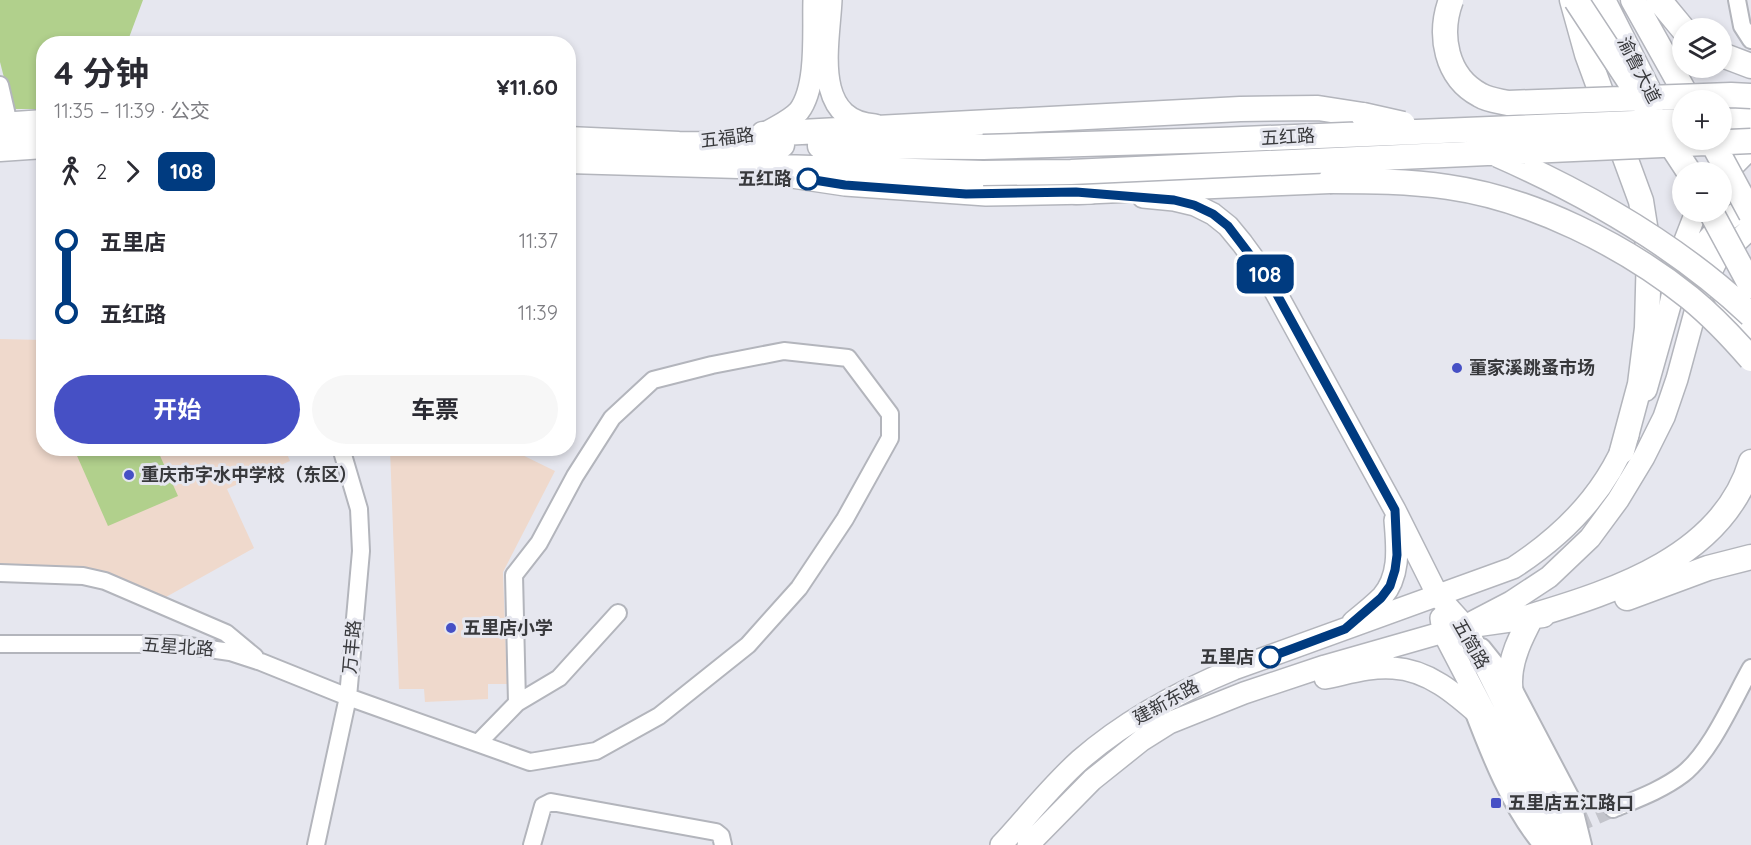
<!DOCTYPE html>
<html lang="zh">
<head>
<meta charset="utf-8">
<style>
	:root { --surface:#fff; --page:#f7f7f7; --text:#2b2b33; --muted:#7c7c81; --accent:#4650c5 }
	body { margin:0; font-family:Quicksand,"Noto Sans SC",sans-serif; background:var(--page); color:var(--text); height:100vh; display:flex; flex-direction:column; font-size:22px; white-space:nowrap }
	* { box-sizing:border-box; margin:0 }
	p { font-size:20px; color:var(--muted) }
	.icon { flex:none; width:33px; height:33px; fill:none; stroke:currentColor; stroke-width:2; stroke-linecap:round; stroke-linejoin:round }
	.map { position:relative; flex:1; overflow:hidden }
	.side { position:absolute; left:36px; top:36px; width:540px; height:420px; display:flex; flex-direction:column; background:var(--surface); border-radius:24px; box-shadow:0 3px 9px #0003 }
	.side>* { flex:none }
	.badge { padding:0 12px; border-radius:9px; font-size:21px; line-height:39px }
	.tools { position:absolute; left:1672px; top:18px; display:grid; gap:12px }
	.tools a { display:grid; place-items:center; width:60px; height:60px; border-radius:50%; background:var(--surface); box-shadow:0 3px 9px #0003; font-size:30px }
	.map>.badge { position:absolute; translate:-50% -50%; box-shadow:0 0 0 3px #fff }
	.legs { display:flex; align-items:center; gap:9px; height:66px; padding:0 18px; font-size:20px }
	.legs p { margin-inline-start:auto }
	.headline { display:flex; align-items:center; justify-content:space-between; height:102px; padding:0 18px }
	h1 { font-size:33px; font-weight:700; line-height:45px }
	.primary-button { display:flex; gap:12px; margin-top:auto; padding:12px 18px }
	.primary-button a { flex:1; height:69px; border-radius:36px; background:var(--accent); color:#fff; font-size:24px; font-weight:700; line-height:69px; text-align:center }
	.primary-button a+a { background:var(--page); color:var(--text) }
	ul { padding:0 18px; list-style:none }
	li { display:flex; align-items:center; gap:21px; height:72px; font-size:22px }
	li i { display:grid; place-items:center; width:9px; height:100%; margin:0 8px; background:currentColor }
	li i::after { content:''; width:15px; height:15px; margin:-8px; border:4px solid; border-radius:50%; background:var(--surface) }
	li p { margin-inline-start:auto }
	li:first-child i { background:linear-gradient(#0000 50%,currentColor 0) }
	li:last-child i { background:linear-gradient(currentColor 50%,#0000 0) }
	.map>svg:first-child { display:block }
</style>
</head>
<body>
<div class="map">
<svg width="1751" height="845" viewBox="0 0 1751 845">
	<rect width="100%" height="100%" fill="#e6e7ef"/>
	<path fill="#efd9cc" d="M0 339 43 340 44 448 285 449 290 461 227 489 254 548 166 597 112 574 85 568 0 564Z
		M390 449H510L555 471 503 572 507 684H488V699L425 702 424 689H399Z"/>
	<path fill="#b1d08c" d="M0 0H143L127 43 44 44 43 109H12L0 62Z
		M74 449H157L178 496 108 526Z"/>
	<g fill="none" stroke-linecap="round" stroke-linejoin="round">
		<path stroke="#c3c4cb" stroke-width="16" stroke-dasharray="16 8" stroke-linecap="butt" d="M1531 845 1613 809"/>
		<defs>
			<path id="minor" d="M1737 0 1742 26 1751 40
				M0 85 9 124
				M0 573 83 576 105 581 226 633 255 657
				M0 644H175L230 652 261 662 348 697 530 762 596 751 659 716 748 645 799 588 845 519 890 438V414L848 358 784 351 712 365 653 380 612 418 575 476 539 543 514 575 517 703
				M1482 647 1510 682 1572 800 1583 845
				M1472 708C1489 753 1511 809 1542 845
				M478 743 517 703 559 678 618 613
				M1613 809C1637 799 1662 790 1683 774 1711 752 1733 700 1751 668
				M316 845 348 697 361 551 359 509 341 448
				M532 845 543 806 551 802 716 832 721 836 723 845"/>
			<path id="major" d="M831 0C829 44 811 120 875 125
				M764 134C775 127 790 121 799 111 818 86 813 30 814 0
				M785 176 845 185 986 195 1091 193
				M1722 177 1751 148
				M1143 197 1174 200 1195 205 1213 214 1228 226 1242 243 1269 280 1395 510 1438 596 1465 626 1575 845
				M1684 277C1701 242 1718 225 1751 203
				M1646 390 1670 305 1684 243 1696 212
				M1441 618 1443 632 1554 845
				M1353 622C1363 614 1373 606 1382 597 1401 575 1397 546 1395 520
				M1325 678C1346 674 1371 666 1393 668 1430 670 1458 696 1484 719
				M1001 845C1027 817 1051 786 1080 760 1126 720 1178 692 1234 669L1513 568C1564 535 1606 493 1628 435
				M1028 845 1092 780 1142 740 1169 723 1244 693 1325 666 1465 626 1511 602 1549 577 1590 538 1618 500 1644 457 1664 417 1677 379 1700 294 1717 260 1751 228"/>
			<path id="highway" d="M1572 0 1587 54 1641 201 1649 251 1647 328 1640 384 1622 451
				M1603 0 1660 113
				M1633 0 1689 100
				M1659 0 1683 29
				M1722 55 1751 66
				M1722 119 1751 118
				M0 125 44 122
				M763 134 1240 109 1318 108 1363 115
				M568 139 679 144 782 145
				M820 146 983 147
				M0 149 44 146
				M568 161 983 173
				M1076 192 1330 181
				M1724 293 1739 319 1751 350
				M1627 598 1708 568 1751 557
				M1465 626 1543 615
				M1516 729C1514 714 1510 698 1510 682 1510 658 1521 637 1532 616 1616 591 1723 556 1751 462"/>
		</defs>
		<use href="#minor" stroke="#b3b5bc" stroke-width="20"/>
		<use href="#major" stroke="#b3b5bc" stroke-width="24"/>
		<use href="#highway" stroke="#b3b5bc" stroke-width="27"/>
		<use href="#minor" stroke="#fff" stroke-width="16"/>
		<use href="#major" stroke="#fff" stroke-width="21"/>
		<use href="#highway" stroke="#fff" stroke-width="24"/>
		<defs>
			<path id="highway-bridge" d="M1451 0C1438 35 1446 77 1480 95 1488 100 1499 101 1508 103L1731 95 1751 96
				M1576 0 1689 172
				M1363 115 1403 124
				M1711 140 1751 214
				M983 147 1219 140 1683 121
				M1498 155C1589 195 1679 247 1751 315
				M983 173 1071 172 1751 141
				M1330 181C1369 181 1408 181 1448 187 1532 199 1624 245 1690 298 1712 316 1732 337 1751 359
				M1711 212 1751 286"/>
		</defs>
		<use href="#highway-bridge" stroke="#b3b5bc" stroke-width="27" stroke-linecap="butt"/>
		<use href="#highway-bridge" stroke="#fff" stroke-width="24"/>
	</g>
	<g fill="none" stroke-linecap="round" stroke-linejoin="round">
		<defs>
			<path id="line-1" d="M808 179 845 185 966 194 1076 192 1174 200 1194 205 1213 214 1228 226 1269 280 1395 510 1397 555 1395 570 1390 586 1381 598 1345 629 1270 657"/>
		</defs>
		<use href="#line-1" stroke="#fff" stroke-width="14"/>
		<use href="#line-1" stroke="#003b80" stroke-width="9"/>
	</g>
	<g fill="#fff" stroke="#003b80" stroke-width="3">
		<circle cx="808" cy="179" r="10"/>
		<circle cx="1270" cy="657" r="10"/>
	</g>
	<g fill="#4650c5" stroke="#e6e7ef" stroke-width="2">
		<circle cx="1457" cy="368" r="6"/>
		<circle cx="129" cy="475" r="6"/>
		<circle cx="451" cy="628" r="6"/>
		<rect x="1490" y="797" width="12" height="12" rx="3"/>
	</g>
	<g text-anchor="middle" stroke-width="6" stroke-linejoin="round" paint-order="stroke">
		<g font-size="18" fill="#38393c" stroke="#e6e7ef">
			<text transform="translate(1639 70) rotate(63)" y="6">渝鲁大道</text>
			<text transform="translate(1288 137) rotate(-3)" y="6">五红路</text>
			<text transform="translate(727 138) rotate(-7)" y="6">五福路</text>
			<text transform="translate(1471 644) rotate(60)" y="6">五简路</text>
			<text transform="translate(178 647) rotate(4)" y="6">五星北路</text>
			<text transform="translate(352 647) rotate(-85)" y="6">万丰路</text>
			<text transform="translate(1166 702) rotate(-29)" y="6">建新东路</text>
		</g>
		<g font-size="18" font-weight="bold" fill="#38393c" stroke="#e6e7ef" text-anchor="end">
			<text x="792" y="185">五红路</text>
			<text x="1254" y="663">五里店</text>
		</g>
		<g font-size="18" font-weight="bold" fill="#38393c" stroke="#e6e7ef" text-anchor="start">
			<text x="1469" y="374">董家溪跳蚤市场</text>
			<text x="141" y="481">重庆市字水中学校（东区）</text>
			<text x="463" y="634">五里店小学</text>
			<text x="1508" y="809">五里店五江路口</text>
		</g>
	</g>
</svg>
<div class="tools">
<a><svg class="icon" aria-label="layers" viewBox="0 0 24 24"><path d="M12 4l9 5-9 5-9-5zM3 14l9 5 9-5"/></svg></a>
<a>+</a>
<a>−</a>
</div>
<b class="badge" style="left:1265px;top:274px;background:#003b80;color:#fff">108</b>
<section class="side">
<div class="headline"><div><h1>4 分钟</h1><p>11:35 – 11:39 · 公交</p></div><b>¥11.60</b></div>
<div class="legs"><svg class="icon" aria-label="walk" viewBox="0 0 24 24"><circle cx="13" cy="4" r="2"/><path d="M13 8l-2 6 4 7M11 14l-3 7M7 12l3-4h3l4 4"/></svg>2<svg class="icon" aria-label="forward" viewBox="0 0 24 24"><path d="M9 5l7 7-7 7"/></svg><b class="badge" style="background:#003b80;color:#fff">108</b></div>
<ul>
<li><i style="color:#003b80"></i><b>五里店</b><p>11:37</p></li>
<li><i style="color:#003b80"></i><b>五红路</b><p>11:39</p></li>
</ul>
<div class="primary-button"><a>开始</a><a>车票</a></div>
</section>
</div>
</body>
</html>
